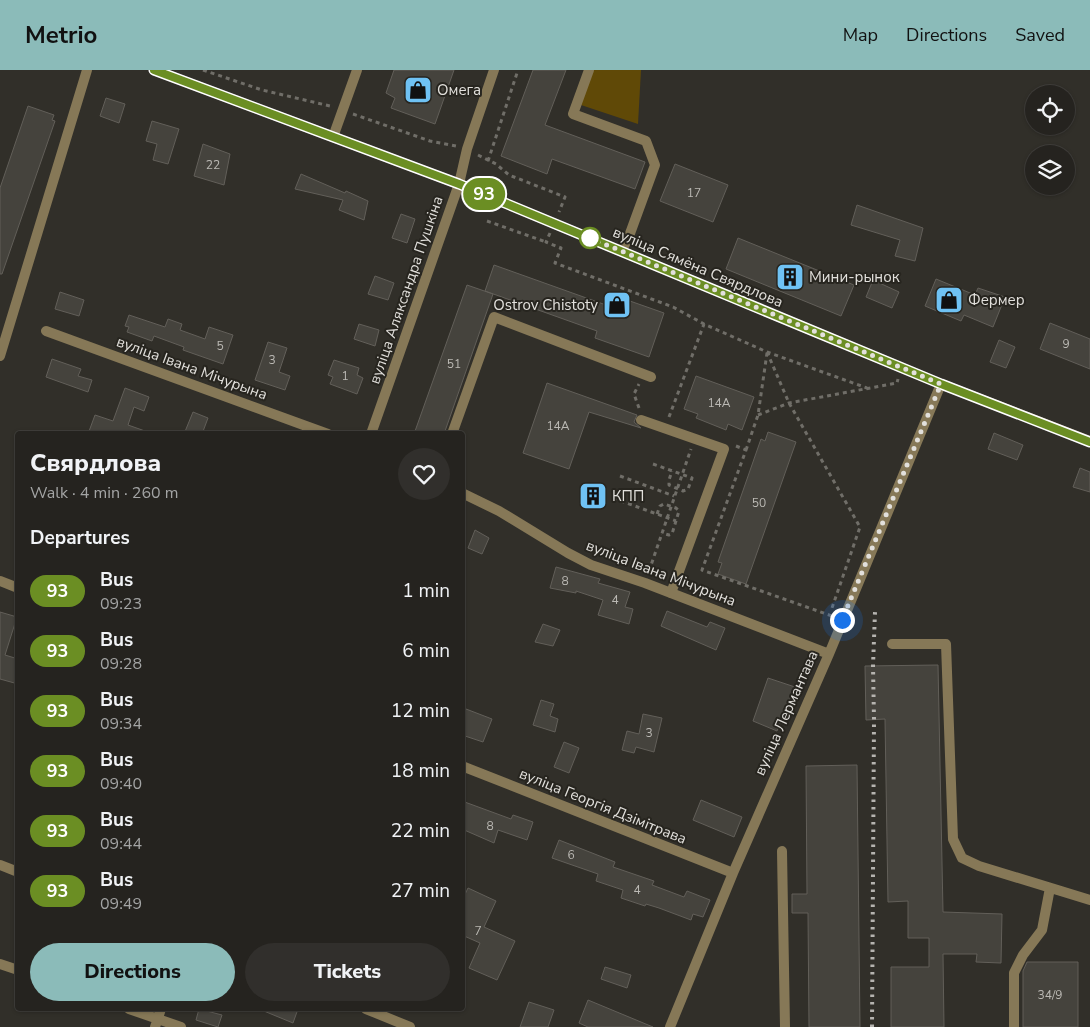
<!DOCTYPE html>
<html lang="en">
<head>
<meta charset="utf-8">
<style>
	:root { --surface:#25231f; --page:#312f2c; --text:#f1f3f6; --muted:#a3a4a4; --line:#42403d; --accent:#8bbbb9 }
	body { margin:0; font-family:"Nunito Sans",sans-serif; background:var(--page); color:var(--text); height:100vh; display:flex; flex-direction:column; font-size:19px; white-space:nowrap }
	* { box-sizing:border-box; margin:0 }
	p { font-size:16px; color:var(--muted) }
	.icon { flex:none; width:28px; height:28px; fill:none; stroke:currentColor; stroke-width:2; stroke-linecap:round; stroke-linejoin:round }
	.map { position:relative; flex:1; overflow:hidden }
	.drawer { position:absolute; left:15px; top:361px; width:450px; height:580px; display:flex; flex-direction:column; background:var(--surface); border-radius:5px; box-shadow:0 1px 4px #0004,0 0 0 1px var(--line) }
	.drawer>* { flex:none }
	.badge { padding:0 10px; border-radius:16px; font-size:18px; line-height:32px }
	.controls { position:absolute; left:1025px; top:15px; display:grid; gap:10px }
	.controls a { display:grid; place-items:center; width:50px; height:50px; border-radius:50%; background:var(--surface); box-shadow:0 1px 4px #0004,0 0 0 1px var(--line); font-size:25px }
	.you { position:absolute; width:25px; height:25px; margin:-12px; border:4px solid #fff; border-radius:50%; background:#1a73e8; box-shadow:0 0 0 8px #1a73e833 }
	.map>.badge { position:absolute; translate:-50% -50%; box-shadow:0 0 0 2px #fff }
	h2 { padding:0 15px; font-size:19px; line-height:45px }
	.round { display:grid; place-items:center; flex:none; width:52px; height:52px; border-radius:26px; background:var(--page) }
	.headline { display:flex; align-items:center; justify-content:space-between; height:85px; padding:0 15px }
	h1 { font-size:24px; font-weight:800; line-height:38px }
	.button { display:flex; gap:10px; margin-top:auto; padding:10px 15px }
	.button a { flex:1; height:58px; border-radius:30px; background:var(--accent); color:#111; font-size:20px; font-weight:800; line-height:58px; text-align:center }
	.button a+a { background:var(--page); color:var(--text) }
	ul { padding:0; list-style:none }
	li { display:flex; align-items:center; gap:15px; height:60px; padding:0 15px }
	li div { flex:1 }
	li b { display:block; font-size:19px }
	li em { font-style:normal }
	li .badge { min-width:55px; font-weight:700; text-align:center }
	header { display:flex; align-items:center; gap:30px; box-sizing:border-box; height:70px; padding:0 25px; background:var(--accent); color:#111 }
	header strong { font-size:24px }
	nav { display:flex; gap:28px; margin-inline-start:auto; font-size:18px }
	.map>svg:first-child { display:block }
</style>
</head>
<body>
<header>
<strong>Metrio</strong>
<nav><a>Map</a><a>Directions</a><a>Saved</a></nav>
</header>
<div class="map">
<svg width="1090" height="957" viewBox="0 0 1090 957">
	<rect width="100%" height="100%" fill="#312f29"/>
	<path fill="#604907" d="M592 0H641L638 54 581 35Z"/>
	<path fill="#45433d" stroke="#625f59" d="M394 0H454L435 54 391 38 395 28 386 23Z
		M533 0H566L545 55 645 92 635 119 552 89 547 104 501 86Z
		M106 28 125 34 119 53 100 46Z
		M28 36 54 45 52 50 55 51 2 204H0V118Z
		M152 51 179 59 168 94 153 90 157 74 146 71Z
		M203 74 230 84 224 115 194 106Z
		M675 94 728 115 713 152 660 131Z
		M301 104 345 123 346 121 368 131 364 150 339 140 343 130 295 119Z
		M857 135 923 158 915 191 895 186 900 170 851 155Z
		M401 144 415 149 407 173 392 168Z
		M738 168 854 215 841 246 726 199Z
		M494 195 606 235 610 224 664 243 649 287 595 268 597 261 485 221Z
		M375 206 394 213 388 230 368 224Z
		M936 209 975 225 978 218 1005 227 993 257 964 245 961 251 925 236Z
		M873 210 899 222 892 238 866 227Z
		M467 215 493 224 444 364H414Z
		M60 222 84 230 79 246 55 239Z
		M129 245 165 257 168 249 182 254 180 260 205 269 209 257 233 265 223 294 183 280 184 277 154 266 152 271 127 262 129 257 125 256Z
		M1050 253 1090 269V299L1040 279Z
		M359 254 379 260 375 276 354 269Z
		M999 270 1015 277 1006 298 990 292Z
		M268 272 287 278 279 302 290 306 285 320 255 310Z
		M52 289 81 299 78 306 92 310 88 322 46 307Z
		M334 290 359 298 357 305 363 308 357 324 330 314 333 307 328 305Z
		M696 306 754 327 742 360 728 354 726 360 696 348 698 344 684 339Z
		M547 313 637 345 634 352 641 358 589 342 569 399 523 383Z
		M125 318 149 327 144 341 134 337 128 355 145 361V364H88L95 345 113 351Z
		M193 342 208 348 202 364H184Z
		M768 362 796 372 746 514 718 504 722 493 718 492 761 369 765 371Z
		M994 363 1023 375 1017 390 988 379Z
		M1080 398 1090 402V422L1073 417Z
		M475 460 489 468 482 484 468 478Z
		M556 497 600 509 598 513 630 522 625 537 633 539 629 554 598 545 603 530 576 521V523L550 518Z
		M667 541 707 557 710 552 725 558 716 580 661 556Z
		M0 542 17 547 5 585 18 589V614L0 609Z
		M543 554 560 560 553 576 535 572Z
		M938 595 943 842 1002 844 1001 893 976 892 977 884H943L944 957H891V897H929V868H908V831L888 832 885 649 866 650 865 596Z
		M768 608 795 617 777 661 753 651Z
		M541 630 554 634 550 646 558 649 555 662 533 655Z
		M466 639 492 649 483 672 462 665V649Z
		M643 644 662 648 654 682 636 677 634 683 622 680 627 661 639 664Z
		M564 672 579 678 569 703 554 697Z
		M857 695 860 957H809L808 843H792V824H807L806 696Z
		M701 730 742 747 734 767 693 750Z
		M462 731 511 749 513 745 533 752 527 770 498 760 494 773 462 759Z
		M559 770 615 792 613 797 654 811 652 815 684 827 687 821 710 830 703 847 693 844 691 850 659 838 646 834 645 836 621 828 623 820 596 811 598 804 552 788Z
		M468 818 496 831 484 857 515 871 497 910 469 898 480 873 462 865V831Z
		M1027 892H1078V957H1023V901Z
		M605 897 631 905 627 918 601 909Z
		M588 930 653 957H588L579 953Z
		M529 932 554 940 548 957H520Z
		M199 939 222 945 218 957 196 950Z
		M259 939H298L293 953Z"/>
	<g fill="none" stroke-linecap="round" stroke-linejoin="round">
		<path stroke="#706e68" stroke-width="3" stroke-dasharray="4 4" stroke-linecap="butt" d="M203 0 262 20 330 36
			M353 44 430 71 456 76
			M478 85 496 94 509 105 565 127 559 142
			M488 91 518 0
			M487 151 546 172
			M550 163 546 172 561 178 555 193 673 237 704 254
			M767 282 789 333 860 457 832 538
			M639 338 634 324 639 314
			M758 345 789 333 897 313 898 309
			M669 347 704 254 767 282 867 318
			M736 376 746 380 702 500 832 546
			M746 380 758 345 767 283
			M653 394 692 408 688 419 683 421 669 415V410L672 401
			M620 406 674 426
			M613 428 676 451
			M657 444 660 436 664 434 676 438 679 441 672 464 669 465 662 463
			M649 501 691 379"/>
		<path stroke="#867857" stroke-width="10" d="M589 0 573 44 646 71 655 95 628 169 621 181
			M333 67 357 0
			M0 286 87 0
			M641 350 724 379 671 523
			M452 364 494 247 651 307
			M892 574H946L953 769 962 788 979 796 1090 830
			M782 781 785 957
			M1014 957V903L1023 885 1042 860 1050 818"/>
		<path stroke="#867857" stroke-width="10" d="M154 0 459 114 941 314 1090 371
			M46 261 328 364
			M371 364 459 114 467 79 494 0
			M462 423 499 441 568 483 591 495 645 513 829 584
			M0 511 18 518
			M462 696 733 803
			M0 795 18 802
			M0 894 18 900
			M129 939 181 957
			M366 939 410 957
			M155 957 161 939
			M670 957 733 803 829 584 941 314"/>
		<path stroke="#b5b3af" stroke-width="4" stroke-dasharray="2.5 5" stroke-linecap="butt" d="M872 957 874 650 873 596 875 542"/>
	</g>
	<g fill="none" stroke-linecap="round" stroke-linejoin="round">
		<defs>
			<path id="line" d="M154 0 459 114 941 314 1090 372"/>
		</defs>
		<use href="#line" stroke="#fff" stroke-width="11"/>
		<use href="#line" stroke="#6b8e23" stroke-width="8"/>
		<path stroke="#e2e0dc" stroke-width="5" stroke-dasharray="0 9" d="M590 168 941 314 842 550"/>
	</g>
	<defs>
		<symbol id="shop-square" viewBox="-11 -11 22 22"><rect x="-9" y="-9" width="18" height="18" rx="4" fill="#6fc2f4" stroke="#27251f"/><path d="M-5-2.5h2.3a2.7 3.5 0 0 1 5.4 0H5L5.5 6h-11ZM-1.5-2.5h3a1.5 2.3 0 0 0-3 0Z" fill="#111"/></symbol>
		<symbol id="building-square" viewBox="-11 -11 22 22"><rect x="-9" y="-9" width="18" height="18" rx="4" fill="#6fc2f4" stroke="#27251f"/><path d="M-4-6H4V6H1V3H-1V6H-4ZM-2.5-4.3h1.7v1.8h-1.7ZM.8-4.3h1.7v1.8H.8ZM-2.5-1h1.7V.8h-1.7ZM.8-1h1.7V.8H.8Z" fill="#111"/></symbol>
	</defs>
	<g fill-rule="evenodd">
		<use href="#shop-square" x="402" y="4" width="32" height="32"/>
		<use href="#building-square" x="774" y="191" width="32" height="32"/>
		<use href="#shop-square" x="933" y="214" width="32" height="32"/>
		<use href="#shop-square" x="601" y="219" width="32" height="32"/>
		<use href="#building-square" x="577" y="410" width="32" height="32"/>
	</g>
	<circle fill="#fff" stroke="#6b8e23" stroke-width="2.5" cx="590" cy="168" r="10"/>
	<g text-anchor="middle" stroke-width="4" stroke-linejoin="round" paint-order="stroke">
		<g font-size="12" fill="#bbb9b4">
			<text x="213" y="99">22</text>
			<text x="694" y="127">17</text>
			<text x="1066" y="278">9</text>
			<text x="220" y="280">5</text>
			<text x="272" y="294">3</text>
			<text x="454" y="298">51</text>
			<text x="345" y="310">1</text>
			<text x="719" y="337">14А</text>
			<text x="558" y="360">14А</text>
			<text x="759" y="437">50</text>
			<text x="565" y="515">8</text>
			<text x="615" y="534">4</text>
			<text x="649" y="667">3</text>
			<text x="490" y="760">8</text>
			<text x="571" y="789">6</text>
			<text x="637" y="824">4</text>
			<text x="478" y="865">7</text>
			<text x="1050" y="929">34/9</text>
		</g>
		<g font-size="15" fill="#e2e0dc" stroke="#27251f" text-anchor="start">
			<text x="437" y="25">Омега</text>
			<text x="809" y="212">Мини-рынок</text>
			<text x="968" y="235">Фермер</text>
			<text x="598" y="240" text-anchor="end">Ostrov Chistoty</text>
			<text x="612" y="431">КПП</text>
		</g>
		<g font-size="15" fill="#e2e0dc" stroke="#27251f">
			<text transform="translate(698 197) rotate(23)" y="5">вуліца Сямёна Свярдлова</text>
			<text transform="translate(406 220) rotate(-71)" y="5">вуліца Аляксандра Пушкіна</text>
			<text transform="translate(192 298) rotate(20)" y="5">вуліца Івана Мічурына</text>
			<text transform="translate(661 503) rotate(21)" y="5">вуліца Івана Мічурына</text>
			<text transform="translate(786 643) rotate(-66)" y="5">вуліца Лермантава</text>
			<text transform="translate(603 736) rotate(22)" y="5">вуліца Георгія Дзімітрава</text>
		</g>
	</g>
</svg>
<div class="controls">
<a><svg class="icon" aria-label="locate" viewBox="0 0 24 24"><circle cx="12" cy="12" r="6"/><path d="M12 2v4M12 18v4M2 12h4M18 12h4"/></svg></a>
<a><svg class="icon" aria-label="layers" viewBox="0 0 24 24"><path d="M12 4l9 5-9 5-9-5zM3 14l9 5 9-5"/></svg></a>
</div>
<div class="you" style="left:842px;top:550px"></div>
<b class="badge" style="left:484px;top:124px;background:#6b8e23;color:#fff">93</b>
<section class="drawer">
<div class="headline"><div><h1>Свярдлова</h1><p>Walk · 4 min · 260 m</p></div><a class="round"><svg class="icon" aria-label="heart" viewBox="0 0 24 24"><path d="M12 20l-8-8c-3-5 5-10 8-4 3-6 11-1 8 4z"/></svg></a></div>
<h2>Departures</h2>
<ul>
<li><span class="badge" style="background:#6b8e23;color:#fff">93</span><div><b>Bus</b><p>09:23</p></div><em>1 min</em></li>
<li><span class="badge" style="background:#6b8e23;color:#fff">93</span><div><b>Bus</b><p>09:28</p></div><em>6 min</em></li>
<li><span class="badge" style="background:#6b8e23;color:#fff">93</span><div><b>Bus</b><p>09:34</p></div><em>12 min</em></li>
<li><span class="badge" style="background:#6b8e23;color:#fff">93</span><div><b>Bus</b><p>09:40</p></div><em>18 min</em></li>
<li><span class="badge" style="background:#6b8e23;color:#fff">93</span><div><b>Bus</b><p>09:44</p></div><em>22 min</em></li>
<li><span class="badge" style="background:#6b8e23;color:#fff">93</span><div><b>Bus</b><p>09:49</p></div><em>27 min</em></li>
</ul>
<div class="button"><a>Directions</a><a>Tickets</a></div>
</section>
</div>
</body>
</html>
